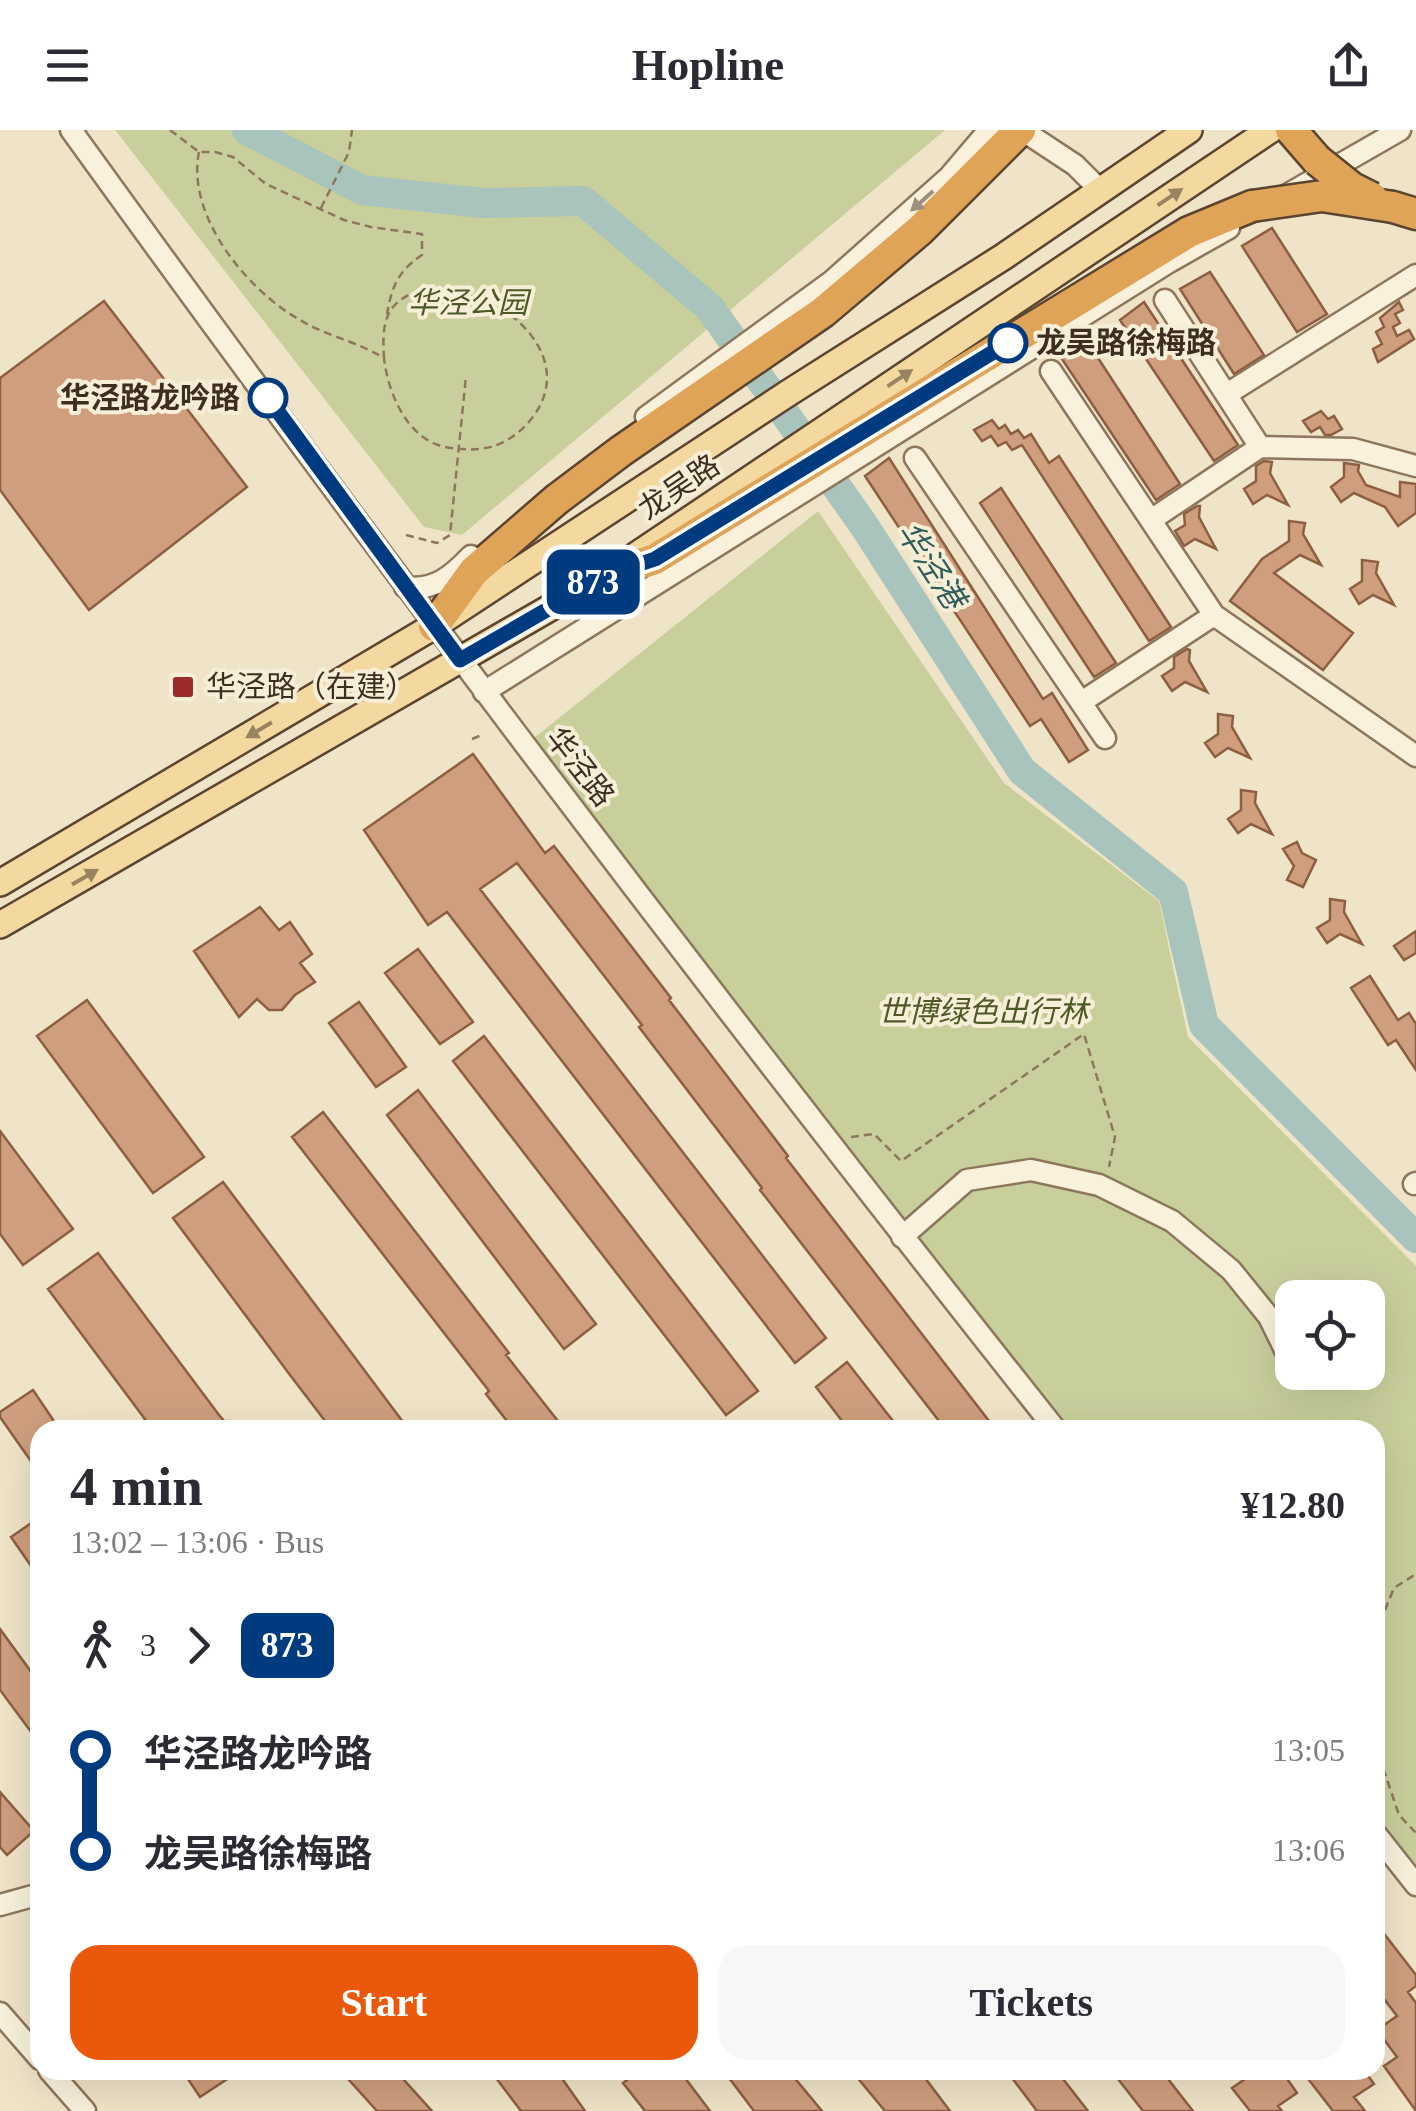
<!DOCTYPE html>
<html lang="en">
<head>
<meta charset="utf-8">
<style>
	:root { --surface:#fff; --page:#f7f7f7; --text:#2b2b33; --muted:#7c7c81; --accent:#ea580c }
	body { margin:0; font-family:"Times New Roman","Noto Sans SC",serif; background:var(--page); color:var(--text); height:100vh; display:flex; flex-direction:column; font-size:38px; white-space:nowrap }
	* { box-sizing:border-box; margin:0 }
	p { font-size:32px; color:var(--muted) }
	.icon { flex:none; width:55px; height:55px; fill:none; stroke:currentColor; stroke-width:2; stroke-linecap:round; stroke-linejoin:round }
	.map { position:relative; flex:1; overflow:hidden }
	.panel { position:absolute; left:30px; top:1290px; width:1355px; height:660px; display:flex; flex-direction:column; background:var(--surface); border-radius:30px; box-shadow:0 10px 40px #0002 }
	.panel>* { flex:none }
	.badge { padding:0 20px; border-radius:15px; font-size:35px; line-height:65px }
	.buttons { position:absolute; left:1275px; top:1150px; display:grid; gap:20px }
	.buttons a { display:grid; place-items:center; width:110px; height:110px; border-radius:20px; background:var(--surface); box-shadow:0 10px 40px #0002; font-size:50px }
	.map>.badge { position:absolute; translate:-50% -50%; box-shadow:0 0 0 5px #fff }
	.legs { display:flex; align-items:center; gap:15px; height:110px; padding:0 40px; font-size:32px }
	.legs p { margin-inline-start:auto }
	.head { display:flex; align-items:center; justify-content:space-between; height:170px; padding:0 40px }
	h1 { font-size:55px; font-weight:700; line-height:75px }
	.button { display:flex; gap:20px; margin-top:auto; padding:20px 40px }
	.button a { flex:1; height:115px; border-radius:30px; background:var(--accent); color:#fff; font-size:40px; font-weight:700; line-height:115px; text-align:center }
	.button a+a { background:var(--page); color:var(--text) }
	ul { padding:0 40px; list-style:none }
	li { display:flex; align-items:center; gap:35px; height:100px; font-size:38px }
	li i { display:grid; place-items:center; width:15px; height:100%; margin:0 12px; background:currentColor }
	li i::after { content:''; width:25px; height:25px; margin:-12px; border:8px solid; border-radius:50%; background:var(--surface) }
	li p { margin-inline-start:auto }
	li:first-child i { background:linear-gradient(#0000 50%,currentColor 0) }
	li:last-child i { background:linear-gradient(currentColor 50%,#0000 0) }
	header { display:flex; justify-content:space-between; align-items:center; height:130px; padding:0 40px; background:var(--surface); font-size:45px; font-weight:700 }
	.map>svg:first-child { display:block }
</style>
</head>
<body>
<header><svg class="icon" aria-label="menu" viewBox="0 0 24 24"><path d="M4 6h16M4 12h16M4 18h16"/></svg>Hopline<svg class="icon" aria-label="share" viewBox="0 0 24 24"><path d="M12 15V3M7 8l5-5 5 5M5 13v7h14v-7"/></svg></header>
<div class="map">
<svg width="1416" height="1981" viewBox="0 0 1416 1981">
	<rect width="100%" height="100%" fill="#f0e4c8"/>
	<path fill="#c9cf9b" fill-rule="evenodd" d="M115 0H945L462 405 424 397Z
		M818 381 1004 653 1159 771 1188 907 1416 1136V1750L1375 1698V1300H1063L525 615ZM1292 1168H1368V1242H1292Z"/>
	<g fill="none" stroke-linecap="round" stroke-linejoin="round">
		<path stroke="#a9c4bc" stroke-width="30" d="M247 0 362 60 483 73 583 71 710 178 863 394 1022 641 1173 762 1204 895 1416 1108"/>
	</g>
	<path fill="#cf9f7d" stroke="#8d5f41" stroke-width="2.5" d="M1272 98 1327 184 1297 202 1242 116Z
		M1210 142 1264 225 1234 244 1180 159Z
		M104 171 247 357 89 480 0 360V248Z
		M1144 172 1238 315 1214 331 1120 190Z
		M1399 172 1403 180 1395 184 1400 193 1393 197 1397 206 1409 200 1414 209 1378 232 1373 219 1382 214 1376 202 1384 197 1380 188Z
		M1087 211 1180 354 1156 370 1062 229Z
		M1321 281 1328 289 1334 286 1342 299 1331 305H1325L1320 297 1311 302 1303 291Z
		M992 290 999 299 1005 295 1011 304 1018 300 1024 308 1031 304 1049 333 1059 326 1171 497 1149 511 1022 315 1012 320 1006 312 998 316 991 306 982 311 974 300Z
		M889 328 1043 569 1052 563 1088 620 1069 632 1041 589 1030 596 865 346Z
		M1264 331 1272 332 1270 343 1288 375 1267 365 1253 374 1244 359 1256 351V336Z
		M1344 333 1359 335 1358 341 1366 355 1400 367V352L1416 354V383L1398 396 1385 377 1354 363 1341 372 1331 357 1344 347Z
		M1001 358 1116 533 1094 547 980 373Z
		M1197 376H1200L1199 387 1216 419 1195 409 1184 416 1175 401 1185 395 1184 384Z
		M1289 391 1305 393 1303 404 1321 435 1300 425 1274 443 1353 503 1323 540 1230 471 1262 429 1289 411Z
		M1362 430 1378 432 1376 443 1394 475 1373 465 1359 474 1350 459 1362 451Z
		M1187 519 1190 520 1189 531 1207 562 1185 552 1172 561 1162 546 1174 538V527Z
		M1218 584 1233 586 1232 597 1250 628 1228 618 1215 627 1205 613 1218 604Z
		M473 624 545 723 554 716 671 868 669 870 788 1026 786 1028 996 1300H946L760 1060 762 1058 639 897 642 895 517 733 480 759 826 1208 795 1233 447 782 428 795 364 700Z
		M1241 660 1256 662 1255 673 1272 704 1251 694 1238 703 1228 689 1241 680Z
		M1297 712 1302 723 1316 730 1303 757 1287 750 1294 736 1283 719Z
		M1330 769 1345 771 1344 782 1362 814 1340 804 1327 813 1317 798 1330 790Z
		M260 777 279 800 290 792 312 824 300 833 315 852 295 865 282 880H269L257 869 239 887 194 821Z
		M1416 801V823L1404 830 1394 816Z
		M418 819 473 892 440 914 385 843Z
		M1370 846 1398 890 1409 883 1416 894V940L1396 910 1388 915 1351 858Z
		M87 870 204 1027 153 1063 37 906Z
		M359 872 406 937 376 957 329 893Z
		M484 906 758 1261 726 1285 453 931Z
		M418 960 596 1194 564 1219 387 985Z
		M323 982 509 1223 506 1225 565 1300H514L486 1264 489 1261 292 1007Z
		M0 1001 73 1099 23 1135 0 1104Z
		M223 1052 350 1221 409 1300H332L290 1245 173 1088Z
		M98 1123 219 1285 232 1300H153L48 1159Z
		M847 1232 900 1300H849L816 1257Z
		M33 1260 60 1300H40V1344L0 1287V1282Z
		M40 1387V1449L11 1407Z
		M0 1499 40 1554V1614L0 1560Z
		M0 1662 34 1701 7 1725 0 1717Z
		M1375 1792 1416 1845V1856L1408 1862 1416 1873V1981L1384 1936 1397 1927 1377 1900 1397 1886 1375 1857Z
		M182 1940H241L200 1967Z
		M340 1940H395L432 1981H377Z
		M490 1940H556L585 1981H521Z
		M641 1940H679L710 1981H645L623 1953Z
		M723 1940H788L822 1981H754Z
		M851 1940H919L950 1981H885Z
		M1021 1940H1056L1088 1981H1037L1012 1948Z
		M1111 1940H1161L1193 1981H1143Z
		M1258 1940H1281L1297 1963 1278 1976 1282 1981H1250L1232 1958Z
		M1322 1940H1364L1374 1954 1354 1967 1365 1981H1333L1309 1950Z"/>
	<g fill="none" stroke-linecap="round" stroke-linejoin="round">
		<defs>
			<path id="minor" d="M71 0C389 441 718 874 1056 1300
				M1022 0 1075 35 1099 59
				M1285 66 1400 0
				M1165 170 1260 317
				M1051 241 1214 485 1416 626
				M1227 264 1416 145
				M646 287 832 151 949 47 989 0
				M915 328 1105 608
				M1151 390 1260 317 1353 319 1416 336
				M405 457C434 461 451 447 471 426
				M484 562 1169 132 1229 98
				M1083 571 1214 485
				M1414 1054 1416 1053
				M902 1107 967 1050 1031 1040 1099 1055 1172 1091 1231 1140 1269 1187 1292 1234
				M1375 1703 1416 1755
				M0 1775 40 1764
				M0 1883 40 1929
				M49 1940 85 1981"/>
			<path id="major" d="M0 753 434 496 790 262 1003 127 1189 0
				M0 795 607 445 1270 0"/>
			<path id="highway" d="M1291 0 1317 30
				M1393 77 1416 84
				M607 445 655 429 1189 102 1252 76
				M434 496 474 441 556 370 621 321 823 182 920 100 1020 0"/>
		</defs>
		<use href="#minor" stroke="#8d765c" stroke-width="25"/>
		<use href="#major" stroke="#5b4430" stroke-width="30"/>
		<use href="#highway" stroke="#5b4430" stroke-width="35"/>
		<path stroke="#8d765c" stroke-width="2.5" stroke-dasharray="8 5" stroke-linecap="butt" d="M170 0 199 22H215L233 27 266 54 344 90 371 97 422 104V125C398 141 392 156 387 184
			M199 22C186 86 247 160 300 190 327 206 358 212 384 228 383 211 382 190 393 177 443 119 601 210 528 293 504 319 479 323 445 317 407 309 388 263 384 228
			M321 78 349 22 352 0
			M406 405 437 413 450 405 466 246
			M472 609 482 605
			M851 1007 874 1004 901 1031 1084 904 1115 1007 1109 1037
			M1375 1504 1394 1458 1416 1444
			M1375 1614 1399 1685 1416 1703"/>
		<use href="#minor" stroke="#faf1dc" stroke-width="20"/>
		<use href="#major" stroke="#f3d9a0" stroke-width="25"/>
		<use href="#highway" stroke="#e0a458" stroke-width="30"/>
		<defs>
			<path id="highway-bridge" d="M1317 30 1352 58 1372 68
				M1252 76 1322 66 1393 77"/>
		</defs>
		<use href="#highway-bridge" stroke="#5b4430" stroke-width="35" stroke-linecap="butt"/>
		<use href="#highway-bridge" stroke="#e0a458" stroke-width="30"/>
	</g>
	<defs><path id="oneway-solid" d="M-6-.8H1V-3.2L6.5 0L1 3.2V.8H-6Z" transform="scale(2.5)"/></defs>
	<g fill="#988460">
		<use href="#oneway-solid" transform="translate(1170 67) rotate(-34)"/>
		<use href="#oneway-solid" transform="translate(900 248) rotate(-34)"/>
		<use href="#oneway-solid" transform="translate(259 600) rotate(149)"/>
		<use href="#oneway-solid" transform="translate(85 747) rotate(-30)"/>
	</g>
	<use fill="#9c907e" href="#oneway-solid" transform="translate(922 71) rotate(138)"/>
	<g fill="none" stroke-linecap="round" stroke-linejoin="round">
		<defs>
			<path id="line-1" d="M268 268 460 530 607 445 655 429 1008 213"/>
		</defs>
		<use href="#line-1" stroke="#fff" stroke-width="22"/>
		<use href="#line-1" stroke="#003b80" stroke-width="15"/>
	</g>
	<g fill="#fff" stroke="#003b80" stroke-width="5">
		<circle cx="1008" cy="213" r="18"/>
		<circle cx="268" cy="268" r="18"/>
	</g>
	<rect fill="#9e2a2b" stroke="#f7eed8" stroke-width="4" x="171" y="545" width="24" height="24" rx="5"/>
	<g text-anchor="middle" stroke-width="8" stroke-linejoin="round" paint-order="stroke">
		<g font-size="30" font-style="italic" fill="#4d5a26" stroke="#f7eed8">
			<text x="468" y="183">华泾公园</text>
			<text x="983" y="892">世博绿色出行林</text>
		</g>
		<g font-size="30" font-weight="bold" fill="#3d2e20" stroke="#f7eed8" text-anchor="start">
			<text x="1036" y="223">龙吴路徐梅路</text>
			<text x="240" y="278" text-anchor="end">华泾路龙吟路</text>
		</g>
		<g font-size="30" fill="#3d2e20" stroke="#f7eed8">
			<text transform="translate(679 357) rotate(-34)" y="10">龙吴路</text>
			<text transform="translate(580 637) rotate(52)" y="10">华泾路</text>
		</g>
		<g font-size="30" fill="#3d2e20" stroke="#f7eed8" text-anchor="start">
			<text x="206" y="567">华泾路（在建）</text>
		</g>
		<g font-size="32" font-style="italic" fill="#2f5d5a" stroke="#f7eed8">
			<text transform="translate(931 435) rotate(57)" y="11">华泾港</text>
		</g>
	</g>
</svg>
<div class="buttons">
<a><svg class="icon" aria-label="locate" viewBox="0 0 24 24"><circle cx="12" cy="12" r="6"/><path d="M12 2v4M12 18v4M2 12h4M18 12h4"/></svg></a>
</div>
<b class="badge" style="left:593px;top:452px;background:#003b80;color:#fff">873</b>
<section class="panel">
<div class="head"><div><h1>4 min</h1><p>13:02 – 13:06 · Bus</p></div><b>¥12.80</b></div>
<div class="legs"><svg class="icon" aria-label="walk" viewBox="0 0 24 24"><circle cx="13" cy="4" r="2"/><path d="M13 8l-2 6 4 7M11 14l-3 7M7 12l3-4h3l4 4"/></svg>3<svg class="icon" aria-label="forward" viewBox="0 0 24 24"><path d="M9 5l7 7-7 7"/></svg><b class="badge" style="background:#003b80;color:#fff">873</b></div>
<ul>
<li><i style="color:#003b80"></i><b>华泾路龙吟路</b><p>13:05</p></li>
<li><i style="color:#003b80"></i><b>龙吴路徐梅路</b><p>13:06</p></li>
</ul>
<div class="button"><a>Start</a><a>Tickets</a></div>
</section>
</div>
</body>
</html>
